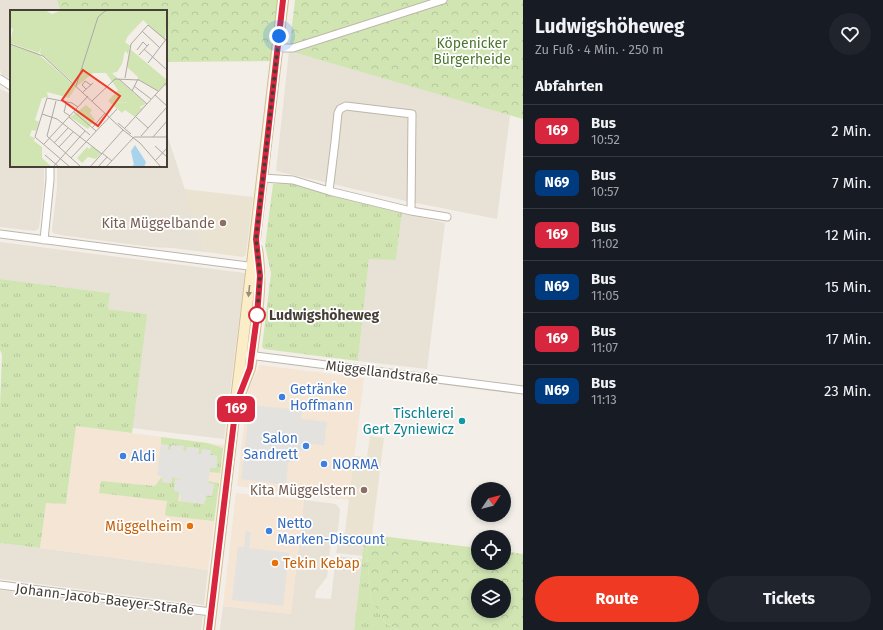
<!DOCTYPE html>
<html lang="de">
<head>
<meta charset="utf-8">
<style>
	:root { --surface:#171b24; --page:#20242c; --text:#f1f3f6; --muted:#9ea1a6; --line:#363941; --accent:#ef3923 }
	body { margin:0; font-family:"Fira Sans",sans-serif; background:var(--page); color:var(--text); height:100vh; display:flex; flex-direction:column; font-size:15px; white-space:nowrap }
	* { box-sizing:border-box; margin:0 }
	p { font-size:13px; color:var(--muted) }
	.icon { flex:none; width:22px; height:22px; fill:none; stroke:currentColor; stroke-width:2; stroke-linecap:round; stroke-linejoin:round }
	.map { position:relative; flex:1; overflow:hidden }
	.side { display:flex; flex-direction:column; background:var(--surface); width:360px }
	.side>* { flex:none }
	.badge { padding:0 8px; border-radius:6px; font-size:14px; line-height:26px }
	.needle { width:26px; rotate:55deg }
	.fabs { position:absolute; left:471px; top:482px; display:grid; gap:8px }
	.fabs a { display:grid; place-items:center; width:40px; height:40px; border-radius:50%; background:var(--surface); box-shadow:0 2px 6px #0003; font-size:20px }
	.you { position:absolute; width:20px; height:20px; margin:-10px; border:3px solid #fff; border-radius:50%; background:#1a73e8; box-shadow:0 0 0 6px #1a73e833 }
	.map>.badge { position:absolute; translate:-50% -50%; box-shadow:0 0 0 2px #fff }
	h2 { padding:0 12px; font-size:15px; line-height:36px }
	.round { display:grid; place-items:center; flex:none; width:42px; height:42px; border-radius:21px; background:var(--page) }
	.head { display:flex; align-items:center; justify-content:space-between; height:68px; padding:0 12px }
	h1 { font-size:19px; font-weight:700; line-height:30px }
	.primary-button { display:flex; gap:8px; margin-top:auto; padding:8px 12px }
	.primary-button a { flex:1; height:46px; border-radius:24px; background:var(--accent); color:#fff; font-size:16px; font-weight:700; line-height:46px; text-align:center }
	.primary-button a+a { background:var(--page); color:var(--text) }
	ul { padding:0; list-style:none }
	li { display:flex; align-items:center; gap:12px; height:52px; padding:0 12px; border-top:1px solid var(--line) }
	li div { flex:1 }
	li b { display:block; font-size:15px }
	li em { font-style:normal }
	li .badge { min-width:44px; font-weight:700; text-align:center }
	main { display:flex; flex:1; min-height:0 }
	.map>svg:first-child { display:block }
</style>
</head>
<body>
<main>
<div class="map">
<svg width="523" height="630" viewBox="0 0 523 630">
	<defs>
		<pattern id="grass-tufts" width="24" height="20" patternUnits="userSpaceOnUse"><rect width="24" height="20" fill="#d1e5b3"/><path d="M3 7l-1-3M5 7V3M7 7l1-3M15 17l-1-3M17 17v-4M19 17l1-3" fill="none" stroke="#b5c69b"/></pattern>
		<pattern id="forest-crowns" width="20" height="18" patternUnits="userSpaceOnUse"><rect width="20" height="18" fill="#d1e5b3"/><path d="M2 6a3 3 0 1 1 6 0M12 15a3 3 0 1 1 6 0" fill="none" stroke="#b5c69b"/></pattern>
	</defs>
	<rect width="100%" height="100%" fill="#f3efe8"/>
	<path fill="#e7e1d6" d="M0 0H57L60 11H11V79L2 75 0 70Z
		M289 51 510 115 497 219 406 201 276 171Z
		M0 89 11 94V166H44V185L39 228 35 231 0 227Z
		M166 131 205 252 172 248 151 247 60 235 53 233 52 230 57 188V166H166Z
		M402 213 445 223 427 369 358 361 369 258 396 260Z
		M0 242 245 273 224 439 132 428 146 314 108 309 110 293 0 279Z
		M304 500 336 504 340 509 338 530 331 541 327 577 316 591 315 598 331 599 336 556 362 559 354 630H220L223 606 291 614Z
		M345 532 365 534 363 556 336 553 338 543Z
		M0 543 208 570 204 605 0 579Z
		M0 590 203 616 201 630H0Z"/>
	<path fill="#f4e5d4" d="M260 365 364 378 349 500 237 486 248 391Z
		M76 426 224 445 208 570 40 548 46 502 66 504Z
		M236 493 304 500 291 614 223 606Z"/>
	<path fill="#ebe3d2" d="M184 189 253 197 246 255 243 257 205 252Z
		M370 436 384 438 372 535 345 532 354 456 367 457Z"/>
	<path fill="url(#grass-tufts)" d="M284 183H295L353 201 402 213 396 260 369 259 358 361 264 349 262 347 271 273 265 246 273 184Z
		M0 279 110 293 108 309 147 314 132 433 76 426 66 504 46 503 40 548 0 543V407L2 355 0 350Z
		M161 437 207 443 223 448 220 473 209 472 210 468H216L217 456 210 455 211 450 201 454H198L199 449 187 447 186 452 171 445V450H168L161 444Z
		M163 475 162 482 171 483 172 477 181 479 174 491H180L178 501 204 504 206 495 212 496 208 481 219 483 214 521 168 516 165 515 167 501 99 493 101 481 155 486Z
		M365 534 371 599 386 624 398 630H354Z"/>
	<path fill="url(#forest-crowns)" fill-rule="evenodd" d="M57 0H278L273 61 166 62V11H60Z
		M295 0H523V119L289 51Z
		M365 534 478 548V563H504V551L523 554V630H398L386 624 371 599ZM478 585H504V611H478Z"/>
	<path fill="#e4e2df" d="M250 405 302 410 301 419 327 422 324 445 304 443 303 451 294 450 293 462H288L286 485 241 479Z
		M161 444 168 445V450H170L171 445 184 446 183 452H186L187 447 199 448 198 454H201L202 449 211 450 210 455 217 456 216 468H210L208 483 214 484 212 496 207 495 204 504 180 501 181 496 179 495V492L174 491 175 479 181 480V479L172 477 171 483 162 482V476L157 475Z
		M246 531 251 532 249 548 289 553 283 606 232 600 238 547H244Z"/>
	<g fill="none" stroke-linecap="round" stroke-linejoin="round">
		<defs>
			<path id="minor" d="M277 48H293L443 0
				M0 79 11 86
				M263 178 293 180 329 191 411 211 447 217
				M329 191 335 142 338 113 340 109 346 106 412 114 411 211
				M0 234 256 267
				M44 240 50 180V166
				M248 355 523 390
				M0 585 211 612"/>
			<path id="secondary" d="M240 394C243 386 247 377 250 368 252 358 252 348 254 338 258 307 262 280 257 249
				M209 630 283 0"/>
		</defs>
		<use href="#minor" stroke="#beb6ab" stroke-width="9"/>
		<use href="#secondary" stroke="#d0c099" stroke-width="12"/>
		<use href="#minor" stroke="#fff" stroke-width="7"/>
		<use href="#secondary" stroke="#fcedc9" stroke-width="10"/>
	</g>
	<defs><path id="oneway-solid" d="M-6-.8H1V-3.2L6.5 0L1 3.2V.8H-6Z"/></defs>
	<use fill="#988d79" href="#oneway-solid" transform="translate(249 291) rotate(96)"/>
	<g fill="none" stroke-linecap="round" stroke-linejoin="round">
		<defs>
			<path id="line" d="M209 630 236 404 250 368 257 316 260 276 256 239 283 0"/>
		</defs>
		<use href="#line" stroke="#fff" stroke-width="9"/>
		<use href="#line" stroke="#d7263d" stroke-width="6"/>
		<path stroke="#463f37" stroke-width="4" stroke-dasharray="0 7.2" d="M257 315 260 276 256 239 279 36"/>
	</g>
	<g fill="#8d6e63" stroke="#fff" stroke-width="1.5">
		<circle cx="223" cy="223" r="4"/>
		<circle cx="364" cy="490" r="4"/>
	</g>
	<circle fill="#fff" stroke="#d7263d" stroke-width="2" cx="257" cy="315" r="8"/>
	<g fill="#3f7fe0" stroke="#fff" stroke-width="1.5">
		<circle cx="282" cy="397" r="4"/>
		<circle cx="306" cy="446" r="4"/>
		<circle cx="123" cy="456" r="4"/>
		<circle cx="324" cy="464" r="4"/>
		<circle cx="269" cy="531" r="4"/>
	</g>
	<circle fill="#0f9aa8" stroke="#fff" stroke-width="1.5" cx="462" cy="421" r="4"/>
	<g fill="#e8710a" stroke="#fff" stroke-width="1.5">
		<circle cx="190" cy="526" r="4"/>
		<circle cx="275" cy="563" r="4"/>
	</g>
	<g text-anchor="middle" stroke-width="3.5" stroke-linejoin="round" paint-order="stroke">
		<g font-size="14" fill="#4b752d" stroke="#fff">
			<text x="472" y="48">Köpenicker<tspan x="472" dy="16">Bürgerheide</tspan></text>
		</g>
		<g font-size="14" fill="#785e54" stroke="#fff" text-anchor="end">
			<text x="215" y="228">Kita Müggelbande</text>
			<text x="356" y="495">Kita Müggelstern</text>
		</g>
		<g font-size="14" font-weight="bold" fill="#463f37" stroke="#fff" text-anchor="start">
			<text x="269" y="320">Ludwigshöheweg</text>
		</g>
		<g font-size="14" fill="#463f37" stroke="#fff">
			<text transform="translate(382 372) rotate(7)" y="5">Müggellandstraße</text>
			<text transform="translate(105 599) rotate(7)" y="5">Johann-Jacob-Baeyer-Straße</text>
		</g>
		<g font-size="14" fill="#366cbe" stroke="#fff" text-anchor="start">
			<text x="290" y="394">Getränke<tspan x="290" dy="16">Hoffmann</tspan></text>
			<text x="298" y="443" text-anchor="end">Salon<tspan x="298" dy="16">Sandrett</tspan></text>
			<text x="131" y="461">Aldi</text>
			<text x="332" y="469">NORMA</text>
			<text x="277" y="528">Netto<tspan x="277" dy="16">Marken-Discount</tspan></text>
		</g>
		<g font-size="14" fill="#0d838f" stroke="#fff" text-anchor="end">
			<text x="454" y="418">Tischlerei<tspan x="454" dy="16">Gert Zyniewicz</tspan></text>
		</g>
		<g font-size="14" fill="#c56008" stroke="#fff" text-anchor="end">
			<text x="182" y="531">Müggelheim</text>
			<text x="283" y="568" text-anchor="start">Tekin Kebap</text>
		</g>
	</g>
	<g transform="translate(10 10)">
		<rect width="157" height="157" fill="#f3efe8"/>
		<path d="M98 91 104 93 120 92 131 98 136 94 125 107 115 100 112 103ZM76 95 82 100 80 103 85 110 80 116 66 103Z" fill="#d1e5b3"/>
		<path d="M0 0H35L42 4 52 0H153L157 3 155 30 133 10 118 26 115 32 120 36 118 44 115 41 112 54 107 62 102 63 136 94 127 98 120 92 102 93 98 91 108 80 96 63H83L67 76 30 43 31 37 29 43 0 33 3 19 0 17ZM0 34 27 43 66 77 59 88 37 82 38 87 32 88 25 110 29 112 26 121 22 120 21 122 20 126 25 128 24 131 32 137V148L42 157H0ZM120 39 157 70V77L154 75 148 81 128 69V67L117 57ZM66 103 75 107 73 110 80 116 78 119 60 107Z" fill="#d1e5b3"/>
		<path d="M82 136 91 143 86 149 78 147 72 153 67 148 77 137 79 139Z" fill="#d1e5b3"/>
		<path d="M125 135 136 152 134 157H120L124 155 121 141Z" fill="#a7d3ed"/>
		<path fill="none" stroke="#aea9a1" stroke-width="1" d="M132 21 150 38M0 34 33 46 113 120 130 133 151 157M134 39 157 60M127 40 133 32 137 36M129 45 139 34M138 53 157 28M115 68 121 34 138 15 156 30M109 69 137 94M66 76 88 7 95 1 102 0M124 76 141 89M76 79 72 75 75 71 81 75M122 81 128 69M73 82 83 73M145 85 157 96M46 91 37 126 71 157M82 91 105 69 129 70 148 81M56 94 54 102 60 106M64 102 86 121M32 104 47 109 92 144M59 107 80 125M126 107 138 118M108 113 121 124M82 118 95 103M115 118 157 72M131 126 157 97M143 127 157 111M44 133 58 118M34 134 78 86M145 136 157 147M49 137 63 122M92 143 102 151M35 145 49 157M61 148 107 99M145 151 157 138M43 157 75 121M60 157 25 127 37 88 62 93 68 97M80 157 113 120M88 157 97 147M96 157 124 127H157"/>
		<path fill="#ef3923" fill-opacity="0.15" stroke="#ef3923" stroke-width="2" d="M73 60 110 86 88 116 52 90Z"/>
		<rect width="157" height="157" fill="none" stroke="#463f37" stroke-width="2"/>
	</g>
</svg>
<div class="fabs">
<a><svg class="needle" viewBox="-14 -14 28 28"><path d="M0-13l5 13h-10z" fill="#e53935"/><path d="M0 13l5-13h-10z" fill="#9ea1a6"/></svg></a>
<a><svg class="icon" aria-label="locate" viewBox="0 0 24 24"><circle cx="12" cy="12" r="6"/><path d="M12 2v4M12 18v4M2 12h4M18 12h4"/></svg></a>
<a><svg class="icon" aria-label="layers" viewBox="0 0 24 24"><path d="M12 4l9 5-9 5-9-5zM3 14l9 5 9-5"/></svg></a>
</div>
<div class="you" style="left:279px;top:36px"></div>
<b class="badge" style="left:236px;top:409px;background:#d7263d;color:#fff">169</b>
</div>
<section class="side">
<div class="head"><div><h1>Ludwigshöheweg</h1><p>Zu Fuß · 4 Min. · 250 m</p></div><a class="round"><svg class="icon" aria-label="heart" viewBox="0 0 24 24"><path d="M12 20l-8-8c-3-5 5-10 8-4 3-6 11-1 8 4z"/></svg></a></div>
<h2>Abfahrten</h2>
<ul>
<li><span class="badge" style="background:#d7263d;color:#fff">169</span><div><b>Bus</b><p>10:52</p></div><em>2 Min.</em></li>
<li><span class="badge" style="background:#003b80;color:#fff">N69</span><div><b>Bus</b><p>10:57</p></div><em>7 Min.</em></li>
<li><span class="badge" style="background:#d7263d;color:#fff">169</span><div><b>Bus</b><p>11:02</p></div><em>12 Min.</em></li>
<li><span class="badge" style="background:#003b80;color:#fff">N69</span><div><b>Bus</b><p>11:05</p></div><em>15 Min.</em></li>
<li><span class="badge" style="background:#d7263d;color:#fff">169</span><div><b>Bus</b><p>11:07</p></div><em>17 Min.</em></li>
<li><span class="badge" style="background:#003b80;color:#fff">N69</span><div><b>Bus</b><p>11:13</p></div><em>23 Min.</em></li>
</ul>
<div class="primary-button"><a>Route</a><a>Tickets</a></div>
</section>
</main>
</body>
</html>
